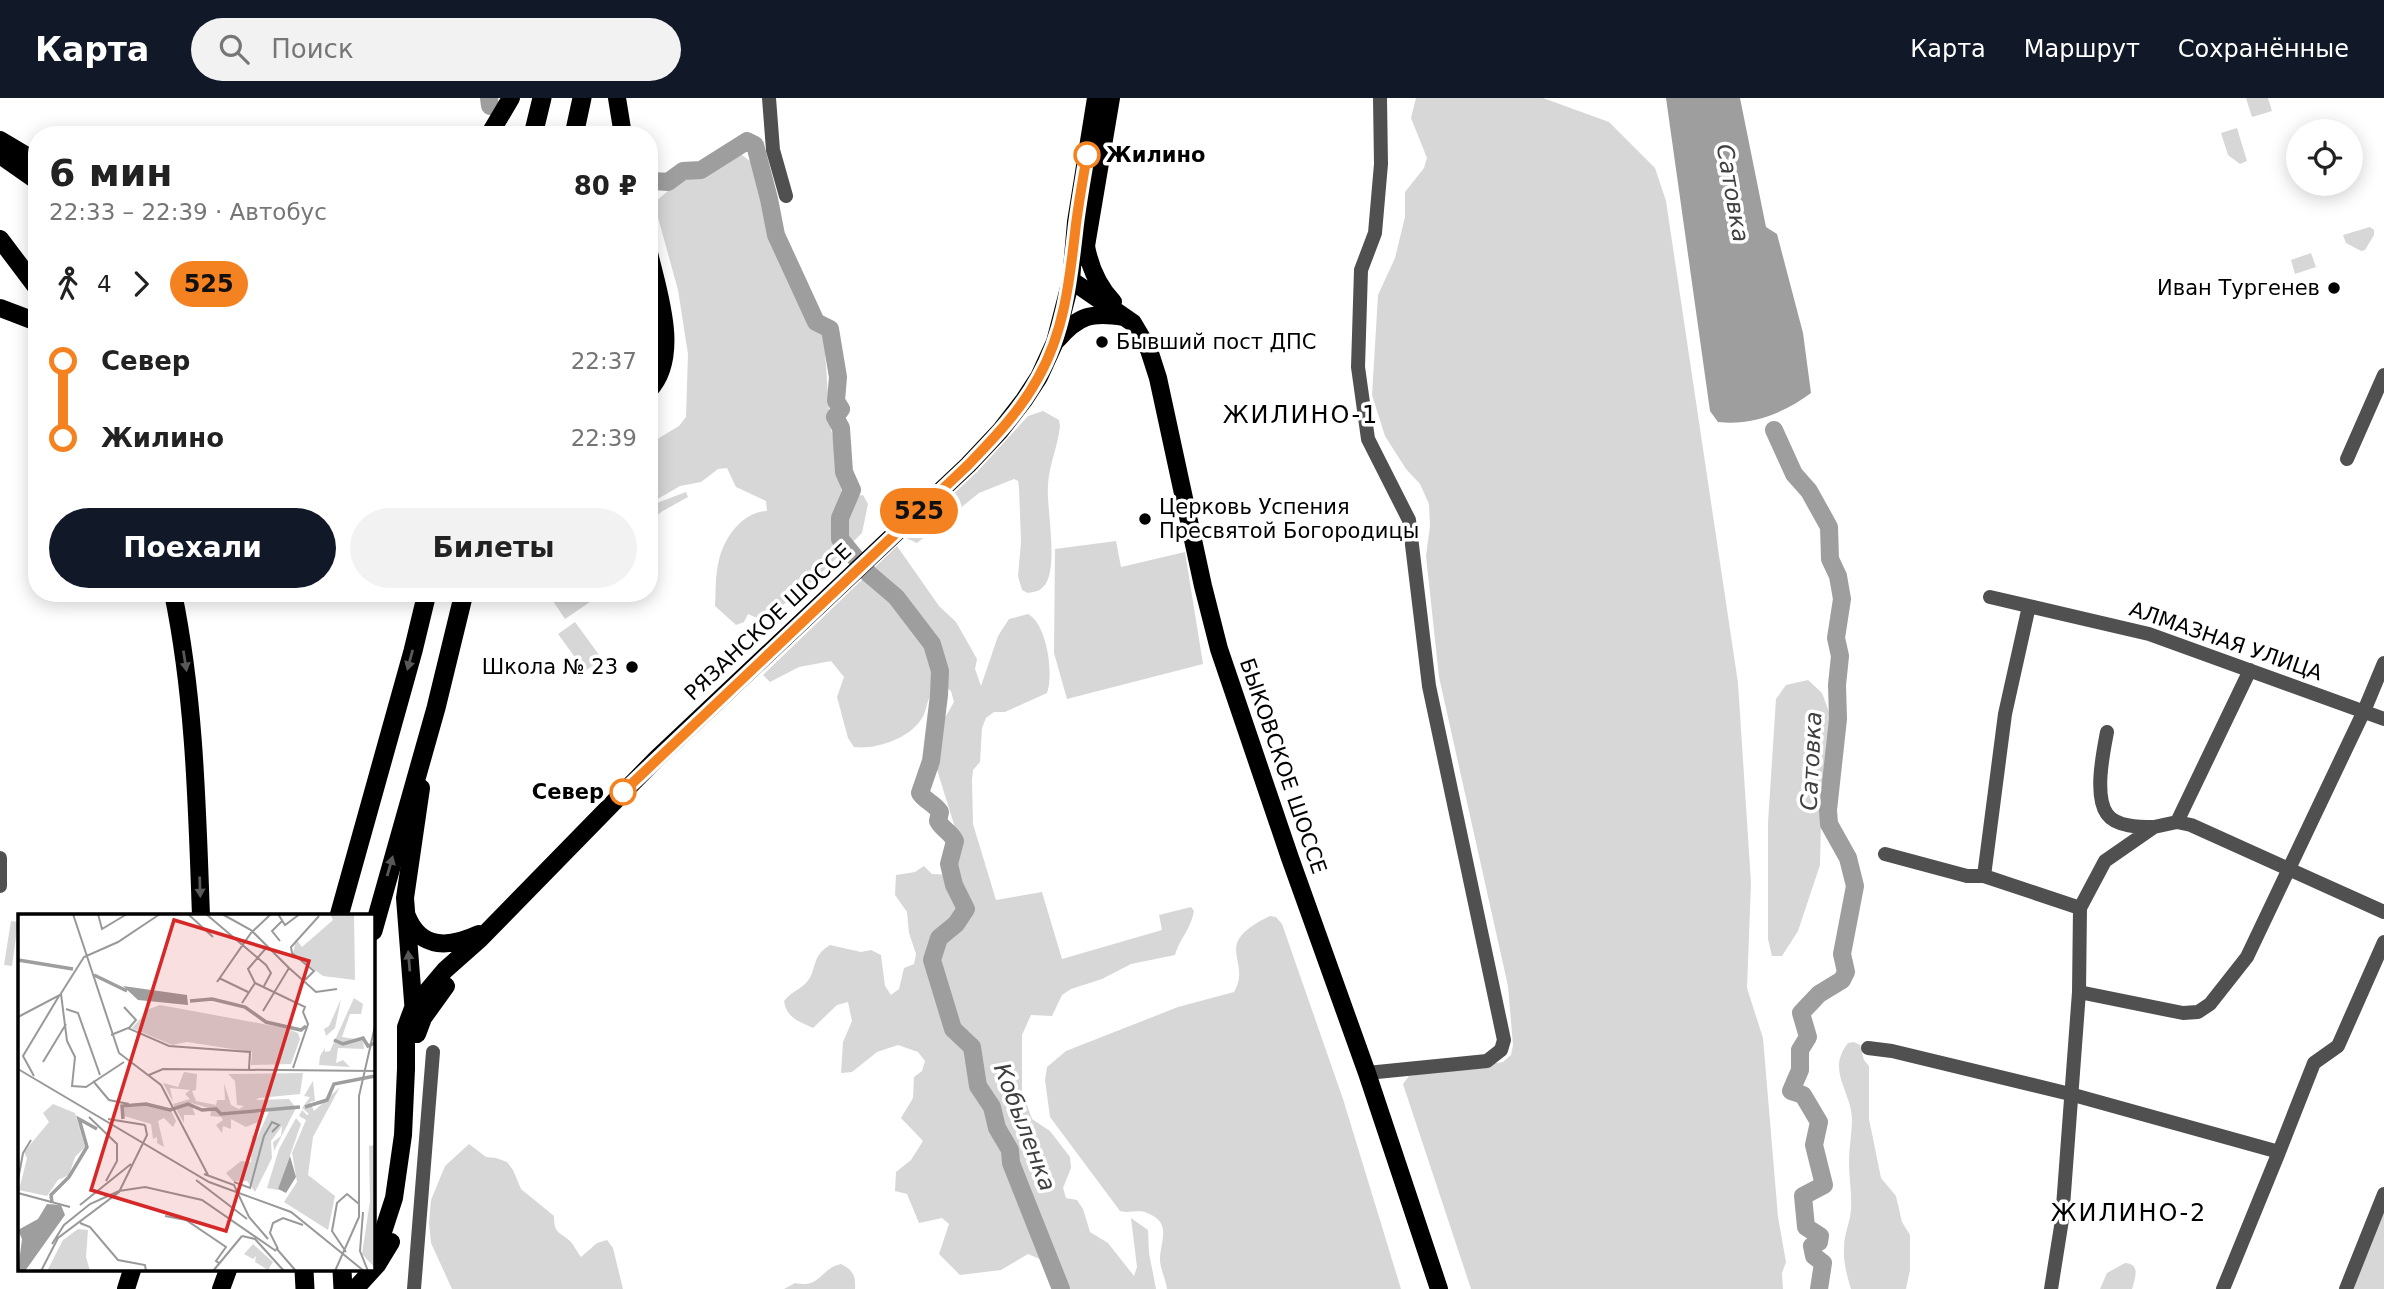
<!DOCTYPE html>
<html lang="ru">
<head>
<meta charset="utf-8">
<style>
	:root { --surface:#fff; --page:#f2f2f2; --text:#222; --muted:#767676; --accent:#111827 }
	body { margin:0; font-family:"DejaVu Sans",sans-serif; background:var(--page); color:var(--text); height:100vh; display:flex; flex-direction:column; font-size:26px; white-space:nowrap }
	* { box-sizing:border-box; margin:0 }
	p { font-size:23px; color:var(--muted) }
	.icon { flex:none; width:38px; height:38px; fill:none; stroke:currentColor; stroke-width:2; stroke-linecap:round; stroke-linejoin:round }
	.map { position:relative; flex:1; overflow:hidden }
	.side { position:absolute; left:28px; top:28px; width:630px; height:476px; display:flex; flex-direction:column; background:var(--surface); border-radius:28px; box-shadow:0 4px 18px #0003 }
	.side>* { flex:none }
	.badge { padding:0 14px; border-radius:23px; font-size:24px; line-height:46px }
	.tools { position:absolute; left:2286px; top:21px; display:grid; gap:14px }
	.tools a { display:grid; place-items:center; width:77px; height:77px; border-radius:50%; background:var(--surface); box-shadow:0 4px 18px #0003; font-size:35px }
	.map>.badge { position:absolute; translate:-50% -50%; box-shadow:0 0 0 4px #fff }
	.legs { display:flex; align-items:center; gap:10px; height:77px; padding:0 21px; font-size:23px }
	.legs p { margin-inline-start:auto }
	.overview { display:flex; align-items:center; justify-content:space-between; height:119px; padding:0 21px }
	h1 { font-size:38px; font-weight:700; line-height:52px }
	.action { display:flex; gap:14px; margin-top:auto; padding:14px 21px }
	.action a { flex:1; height:80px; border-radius:42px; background:var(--accent); color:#fff; font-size:28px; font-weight:700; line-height:80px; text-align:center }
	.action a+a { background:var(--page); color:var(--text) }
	ul { padding:0 21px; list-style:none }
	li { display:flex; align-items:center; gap:24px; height:77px; font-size:26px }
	li i { display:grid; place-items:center; width:10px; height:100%; margin:0 9px; background:currentColor }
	li i::after { content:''; width:18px; height:18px; margin:-9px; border:5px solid; border-radius:50%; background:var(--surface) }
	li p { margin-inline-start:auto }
	li:first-child i { background:linear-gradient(#0000 50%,currentColor 0) }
	li:last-child i { background:linear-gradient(currentColor 50%,#0000 0) }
	header { display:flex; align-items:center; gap:42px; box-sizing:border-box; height:98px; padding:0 35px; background:var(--accent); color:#fff }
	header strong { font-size:33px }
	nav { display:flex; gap:38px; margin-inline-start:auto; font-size:24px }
	.search { width:490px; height:63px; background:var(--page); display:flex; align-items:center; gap:18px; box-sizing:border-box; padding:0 24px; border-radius:38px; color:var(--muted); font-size:26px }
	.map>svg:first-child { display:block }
</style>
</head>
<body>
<header>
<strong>Карта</strong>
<div class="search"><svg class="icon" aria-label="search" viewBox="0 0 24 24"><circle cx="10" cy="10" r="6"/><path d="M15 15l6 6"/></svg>Поиск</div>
<nav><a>Карта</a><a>Маршрут</a><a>Сохранённые</a></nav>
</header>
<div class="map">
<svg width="2384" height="1191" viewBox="0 0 2384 1191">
	<rect width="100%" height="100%" fill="#fff"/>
	<path fill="#d7d7d7" d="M1416 0H1543L1609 24 1655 70 1666 103 1738 585 1751 785 1747 890 1763 940 1778 1119 1786 1164 1782 1175 1783 1191H1471L1403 986 1409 978 1503 964 1511 957 1513 947 1508 888 1439 579 1426 458 1430 428 1429 406 1420 386 1406 371 1385 338 1372 297 1378 197 1395 160 1405 119V94L1424 70 1427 60 1411 20Z
		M2246 0H2268L2272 13 2252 19Z
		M2237 30 2247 63 2240 66 2228 57 2221 35Z
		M742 57 750 63 756 72 769 141 813 227 824 238 830 327 841 374 842 400 863 397 868 406 862 435 815 481 768 519 759 521 748 516 744 524 736 527 715 508C716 493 715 477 719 462 724 440 742 414 767 413L766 403 736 389 727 370 718 371 701 384 680 388 649 406V346L679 328 686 319 688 256 678 192 654 105 677 85 701 77 731 59Z
		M2370 129 2374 132V137L2365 152 2361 153 2346 145 2343 137Z
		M2311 155 2316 169 2295 176 2291 162Z
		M1043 313 1059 322 1060 328C1058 348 1049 367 1048 387 1046 410 1060 473 1043 489 1040 493 1034 494 1028 495L1022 492 1018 478 1021 444 1019 389 1018 383 1014 381 979 395 917 445 906 440 977 374 1028 318Z
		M686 394 688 399 661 414 649 425V408Z
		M1116 443 1121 469 1185 454 1203 566 1067 601 1054 555 1055 451Z
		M897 448 939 508 956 524 977 561 975 571 981 588 998 538 1009 521 1028 516C1047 526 1054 576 1047 595L1005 614H994L986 620 982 630 980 664 973 672 972 682 973 726 996 802 1042 794 1062 861 1162 832 1159 817 1191 809 1194 813C1190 833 1181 838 1175 857L1131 866 1102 881 1071 891 1062 897 1052 918 1031 917 1022 937V993L1032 1021 1050 1033 1070 1059 1071 1070 1063 1090 1066 1100 1077 1102 1083 1111 1090 1134 1108 1145 1134 1178 1137 1169 1131 1120 1148 1132 1149 1155 1156 1191H1068L1056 1168 1028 1156 1001 1172 960 1177 939 1156 949 1126 942 1120 919 1125 907 1096 895 1093 896 1074 911 1062 923 1043 901 1020 913 1000 914 979 922 973 925 963 918 954 898 947 877 954 852 974 841 975 843 944 852 923 848 904 837 907 813 930C798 923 787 920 784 903 791 894 799 892 806 885 818 872 810 859 830 847L861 854 871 852 881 857 885 888 891 897 899 891 904 870 914 866 916 856 909 835 907 814 895 797 896 777 915 774 924 768 932 776 953 777 960 746 935 665 943 623 954 604 951 593 943 587C922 598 931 609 920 623 907 641 875 652 854 649L848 640 837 599 844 579 831 563 799 569 770 584 763 577Z
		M551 495H603L565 521 549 497Z
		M575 524 602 561 585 573 558 536Z
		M1808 582 1822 595 1832 622 1821 723 1820 767 1798 833 1782 858H1772L1768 841V725L1776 601 1786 587Z
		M1270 818 1276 819 1282 826 1343 1001 1401 1191H1167C1166 1182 1161 1173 1160 1163 1159 1145 1174 1125 1147 1115 1138 1111 1129 1116 1120 1113L1050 1019 1045 982 1047 969 1066 953 1178 909 1234 894C1253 862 1209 847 1270 818Z
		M11 823 18 824 12 868 4 867Z
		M1854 944 1860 947 1864 962 1869 968V1021L1881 1080 1896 1098 1902 1124 1910 1137V1172L1906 1191H1851C1847 1178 1843 1163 1844 1149 1844 1137 1850 1124 1851 1112 1852 1096 1849 1080 1849 1064 1849 1049 1852 1035 1852 1021 1851 992 1826 973 1848 945Z
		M469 1046 486 1059 496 1060 507 1064 513 1072 521 1091 554 1118C554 1136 559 1133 570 1143 574 1147 577 1154 581 1159L597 1145 607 1142 613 1150 623 1191H452L431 1145 429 1125 431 1102 445 1068Z
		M2384 1114V1191H2353Z
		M2125 1165C2141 1166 2135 1180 2132 1191H2100L2107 1175Z
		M841 1166C853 1172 856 1178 855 1191H784L795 1185C821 1191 819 1171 841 1166Z"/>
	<path fill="#9e9e9e" d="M1666 0H1740L1766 129 1777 136 1803 235 1811 295C1784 315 1752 328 1718 324L1710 313Z"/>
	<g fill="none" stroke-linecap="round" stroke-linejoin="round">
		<path stroke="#9e9e9e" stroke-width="18" d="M489 0 490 8
			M654 83 668 84 683 73 701 72 747 43 755 47 769 101 776 137 816 224 830 231 838 279 836 303 841 311 835 319 841 330 844 374 852 392 840 420V441L869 476 896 499 932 546 940 573 939 597 931 663 920 695C925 703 934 705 940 714L938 723C942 731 951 734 955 743L949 766 954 787 966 811 956 826 939 840 932 862 953 931 972 949 978 988 992 1009 997 1030 1010 1052 1011 1065 1061 1191
			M1774 332 1794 376 1809 393 1829 429 1830 461 1838 478 1842 501 1836 540 1840 558 1837 587 1838 621 1828 712 1829 726 1848 760 1855 788 1842 856 1846 874 1842 882 1819 896 1801 915 1808 939 1800 952V972L1791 993 1803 997 1819 1024 1814 1047 1824 1087 1803 1098 1806 1129 1820 1138 1819 1144 1812 1148 1814 1158 1823 1165 1819 1191"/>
		<path stroke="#505050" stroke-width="14" d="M769 0 773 52 786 98
			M2347 361 2384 277
			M1990 499 2149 536 2384 621
			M2107 634C2103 655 2094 698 2107 716 2116 729 2140 729 2154 729
			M2177 724 2250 572
			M1885 756 1967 778H1984L2080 810 2105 763 2154 729 2177 724 2191 727 2384 814
			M0 760V788
			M1984 778 2005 616 2029 508
			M2079 894 2183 915 2198 914 2210 906 2247 859 2364 613 2384 565
			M1868 950 1892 953 2070 996 2279 1054 2314 965 2338 948 2384 844
			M1367 975 1487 963 1501 952 1504 942 1429 588 1409 422 1368 341 1358 269 1361 172 1375 135 1381 66 1380 0
			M414 1191 433 954
			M2051 1191 2062 1122 2079 894 2080 810
			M2223 1191 2279 1054
			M2346 1191 2384 1096"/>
		<path stroke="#000" stroke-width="18" d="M617 0 623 37
			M489 37 511 0
			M0 42 37 64
			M0 57 37 83
			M0 141 37 190
			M1086 148C1090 170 1098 188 1113 204
			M649 155C658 194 681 258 649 292
			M1081 159 1086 148 1111 0
			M1071 182 1133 225 1149 252 1158 280 1203 488 1219 551 1290 760 1367 975 1439 1191
			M0 210 37 224
			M649 231 655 242 659 260
			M1057 242C1079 217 1091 214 1124 219
			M173 495C195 602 197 710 201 818
			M407 818C421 853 451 849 479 836
			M414 916 405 800 421 690
			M417 936 423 920 446 888
			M373 1153 382 1137 394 1100 403 1037 406 971V929L413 910 445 872 480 841 657 660 968 367 1000 333 1024 302 1039 279 1055 244 1071 182 1076 124 1096 0
			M126 1191 132 1172
			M221 1191 228 1172
			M355 1191 377 1167 391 1144"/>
		<path stroke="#000" stroke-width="19" d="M533 37 542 0
			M574 37 582 0
			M339 818 413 553 427 495
			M373 833 436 610 464 495
			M304 1172 305 1191
			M342 1172 343 1191"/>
	</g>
	<defs><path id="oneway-solid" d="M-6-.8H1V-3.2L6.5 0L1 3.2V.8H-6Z" transform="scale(1.75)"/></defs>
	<g fill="#595959">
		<use href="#oneway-solid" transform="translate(410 562) rotate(105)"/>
		<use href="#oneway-solid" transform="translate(185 563) rotate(81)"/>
		<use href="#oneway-solid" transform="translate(390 768) rotate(-74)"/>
		<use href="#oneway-solid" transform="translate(200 789) rotate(88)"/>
		<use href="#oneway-solid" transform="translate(409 863) rotate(-95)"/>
	</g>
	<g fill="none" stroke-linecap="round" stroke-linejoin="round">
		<defs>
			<path id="line-1" d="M623 694 968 367C994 340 1020 313 1038 280 1065 233 1070 179 1076 126 1079 103 1083 80 1087 57"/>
		</defs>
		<use href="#line-1" stroke="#fff" stroke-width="16"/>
		<use href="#line-1" stroke="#f58220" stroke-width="10"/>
	</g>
	<g fill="#fff" stroke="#f58220" stroke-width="3.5">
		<circle cx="1087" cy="57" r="12"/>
		<circle cx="623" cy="694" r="12"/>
	</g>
	<g fill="#000" stroke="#fff" stroke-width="2.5">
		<circle cx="2334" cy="190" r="7"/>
		<circle cx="1102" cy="244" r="7"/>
		<circle cx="1145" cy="421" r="7"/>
		<circle cx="632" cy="569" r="7"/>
	</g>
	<g text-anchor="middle" stroke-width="7" stroke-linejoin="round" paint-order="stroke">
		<g font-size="21" font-weight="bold" fill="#000" stroke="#fff" text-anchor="start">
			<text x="1106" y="64">Жилино</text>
			<text x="604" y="701" text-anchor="end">Север</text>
		</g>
		<g font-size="21" fill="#000" stroke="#fff" text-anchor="end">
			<text x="2320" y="197">Иван Тургенев</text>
			<text x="1116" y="251" text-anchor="start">Бывший пост ДПС</text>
			<text x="1159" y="416" text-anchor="start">Церковь Успения<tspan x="1159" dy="24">Пресвятой Богородицы</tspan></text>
			<text x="618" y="576">Школа № 23</text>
		</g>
		<g font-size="21" fill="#000" stroke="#fff">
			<text transform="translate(768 524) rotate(-43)" y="7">РЯЗАНСКОЕ ШОССЕ</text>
			<text transform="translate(2226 543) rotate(19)" y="7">АЛМАЗНАЯ УЛИЦА</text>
			<text transform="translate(1283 668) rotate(71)" y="7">БЫКОВСКОЕ ШОССЕ</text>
		</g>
		<g font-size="23" font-style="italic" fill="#3f3f3f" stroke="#fff">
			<text transform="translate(1733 95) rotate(80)" y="8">Сатовка</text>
			<text transform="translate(1811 663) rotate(-87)" y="8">Сатовка</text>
			<text transform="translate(1025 1029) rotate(69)" y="8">Кобыленка</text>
		</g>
		<g font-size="24" letter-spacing="2" fill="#000" stroke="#fff">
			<text x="1301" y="325">ЖИЛИНО-1</text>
			<text x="2129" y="1123">ЖИЛИНО-2</text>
		</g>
	</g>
	<g transform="translate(18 816)">
		<rect width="357" height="357" fill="#fff"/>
		<path d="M312 0H336L337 66 305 62 275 40 278 25 284 33 315 6ZM336 84 345 90 343 100H332L324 123 345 126 346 135 320 134 318 149 325 146 332 153 301 151 302 142 307 134V138L312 137ZM323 85 317 114 308 122 306 115 311 112ZM142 91 267 114 280 119 282 125 273 150 233 151 234 138 169 128 154 131 114 114 131 95ZM166 158 179 160 178 176 174 177 178 187 198 191 199 186H207L206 169 213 191 221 195 226 192 219 191 217 167 210 160 285 159 282 180 241 184 238 186 271 185 278 194 256 237 255 228 263 222 264 212 253 227 254 244 237 278 229 267H215L208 259 223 247 233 248 234 221 239 224 251 197H242L240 208 228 213 213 205V215L205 212 204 219 198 211 205 206 203 203 192 202 194 195 173 189 177 201H166V209L155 190 172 185 167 180 172 176 152 174 155 188 145 169 160 173ZM295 167 297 187 292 188 296 197 322 173 295 223 290 261 317 282 310 316 266 288 279 268 274 239 288 206 281 202 284 196 289 201 291 200 284 194 292 183 286 182ZM35 190 57 199 67 233 57 243 51 261 40 266 29 282 1 276 9 244 6 238 31 208 25 199ZM129 191 152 194 158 207 155 213 146 204 140 207 146 233 139 229V223L135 225 133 210 106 202 105 194ZM278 204 283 210 260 276 249 274 261 235ZM357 231V354L344 340 352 287 351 232ZM60 315 70 316 68 343 72 357H29L45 326ZM235 330 255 348 250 356 237 348 238 342 235 345 226 340Z" fill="#d7d7d7"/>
		<path d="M105 72 169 81 170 91 120 86ZM272 242 278 263 268 279 260 275ZM29 290 43 291 47 301 7 357H0L4 325 0 316 20 305Z" fill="#9e9e9e"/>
		<path fill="none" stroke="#9e9e9e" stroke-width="3.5" d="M0 46 55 55M76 61 109 77M172 87 194 85 227 93 248 108 283 116 288 112M316 126 325 130 345 124 350 132 357 129M287 193 309 186 316 170 357 162M105 205 104 192 128 190 152 196 170 190 184 196 198 195 203 200 282 193M34 289 33 281 51 263 69 233 61 205 79 215"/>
		<path fill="none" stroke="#999" stroke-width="2" d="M55 0 101 139 143 171 190 261M80 0 84 15 109 0M170 0 195 23M188 0 248 51 253 59 246 72M204 0 233 16 271 54 245 97M260 0 267 11 282 0M262 27 254 17 264 7M271 54 298 78 319 75M201 64 230 78M287 66 296 57 274 39 273 33 301 2M199 68 233 19 253 0M237 69 287 93 285 98 290 110 275 154M43 80 49 127 57 143 54 172 68 173 106 148M224 89 237 69 230 55 249 33M106 93 118 106 111 114M48 95 60 99 82 161M0 103 42 81 66 43 100 28 142 0M93 121 110 114 151 132 232 138 231 155M25 148 48 110M0 155 191 268 273 298 346 357M131 161 145 155 357 157M16 162 5 142 41 82M75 167 91 186 111 190M71 203 99 230V247L88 267M90 205 127 211M186 260 216 271 231 303 250 325M0 266 5 239 13 226M178 266 229 305M216 268 232 274 246 222 254 208 261 211 254 218M0 279 52 293M62 291 113 250M345 298 342 337 350 357M147 302 168 306 208 333 198 347 201 349M62 309 72 313 100 346 127 351 128 357M224 322 237 325 266 357M34 330 46 311 72 290 101 277 127 273 184 286 258 337M258 334 278 357M260 335 252 319 255 309 265 304 285 311M328 338 314 317 319 289 329 280 341 290M23 357 40 324 101 278 129 221 127 211M195 357 224 322M317 357 341 303V182L357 112"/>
		<path fill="#d62828" fill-opacity="0.15" stroke="#d62828" stroke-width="3.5" d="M156 6 291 47 208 317 73 276Z"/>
		<rect width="357" height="357" fill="none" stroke="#000" stroke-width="3.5"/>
	</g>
</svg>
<div class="tools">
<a><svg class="icon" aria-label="locate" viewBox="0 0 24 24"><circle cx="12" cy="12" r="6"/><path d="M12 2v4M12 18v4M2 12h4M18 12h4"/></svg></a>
</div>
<b class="badge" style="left:919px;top:413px;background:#f58220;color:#111">525</b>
<section class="side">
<div class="overview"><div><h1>6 мин</h1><p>22:33 – 22:39 · Автобус</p></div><b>80 ₽</b></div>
<div class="legs"><svg class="icon" aria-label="walk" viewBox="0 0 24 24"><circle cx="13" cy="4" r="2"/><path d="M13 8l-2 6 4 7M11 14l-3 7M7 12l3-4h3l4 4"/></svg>4<svg class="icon" aria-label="forward" viewBox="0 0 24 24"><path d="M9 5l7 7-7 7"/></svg><b class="badge" style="background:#f58220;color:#111">525</b></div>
<ul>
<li><i style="color:#f58220"></i><b>Север</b><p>22:37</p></li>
<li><i style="color:#f58220"></i><b>Жилино</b><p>22:39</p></li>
</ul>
<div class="action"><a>Поехали</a><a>Билеты</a></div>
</section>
</div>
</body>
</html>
